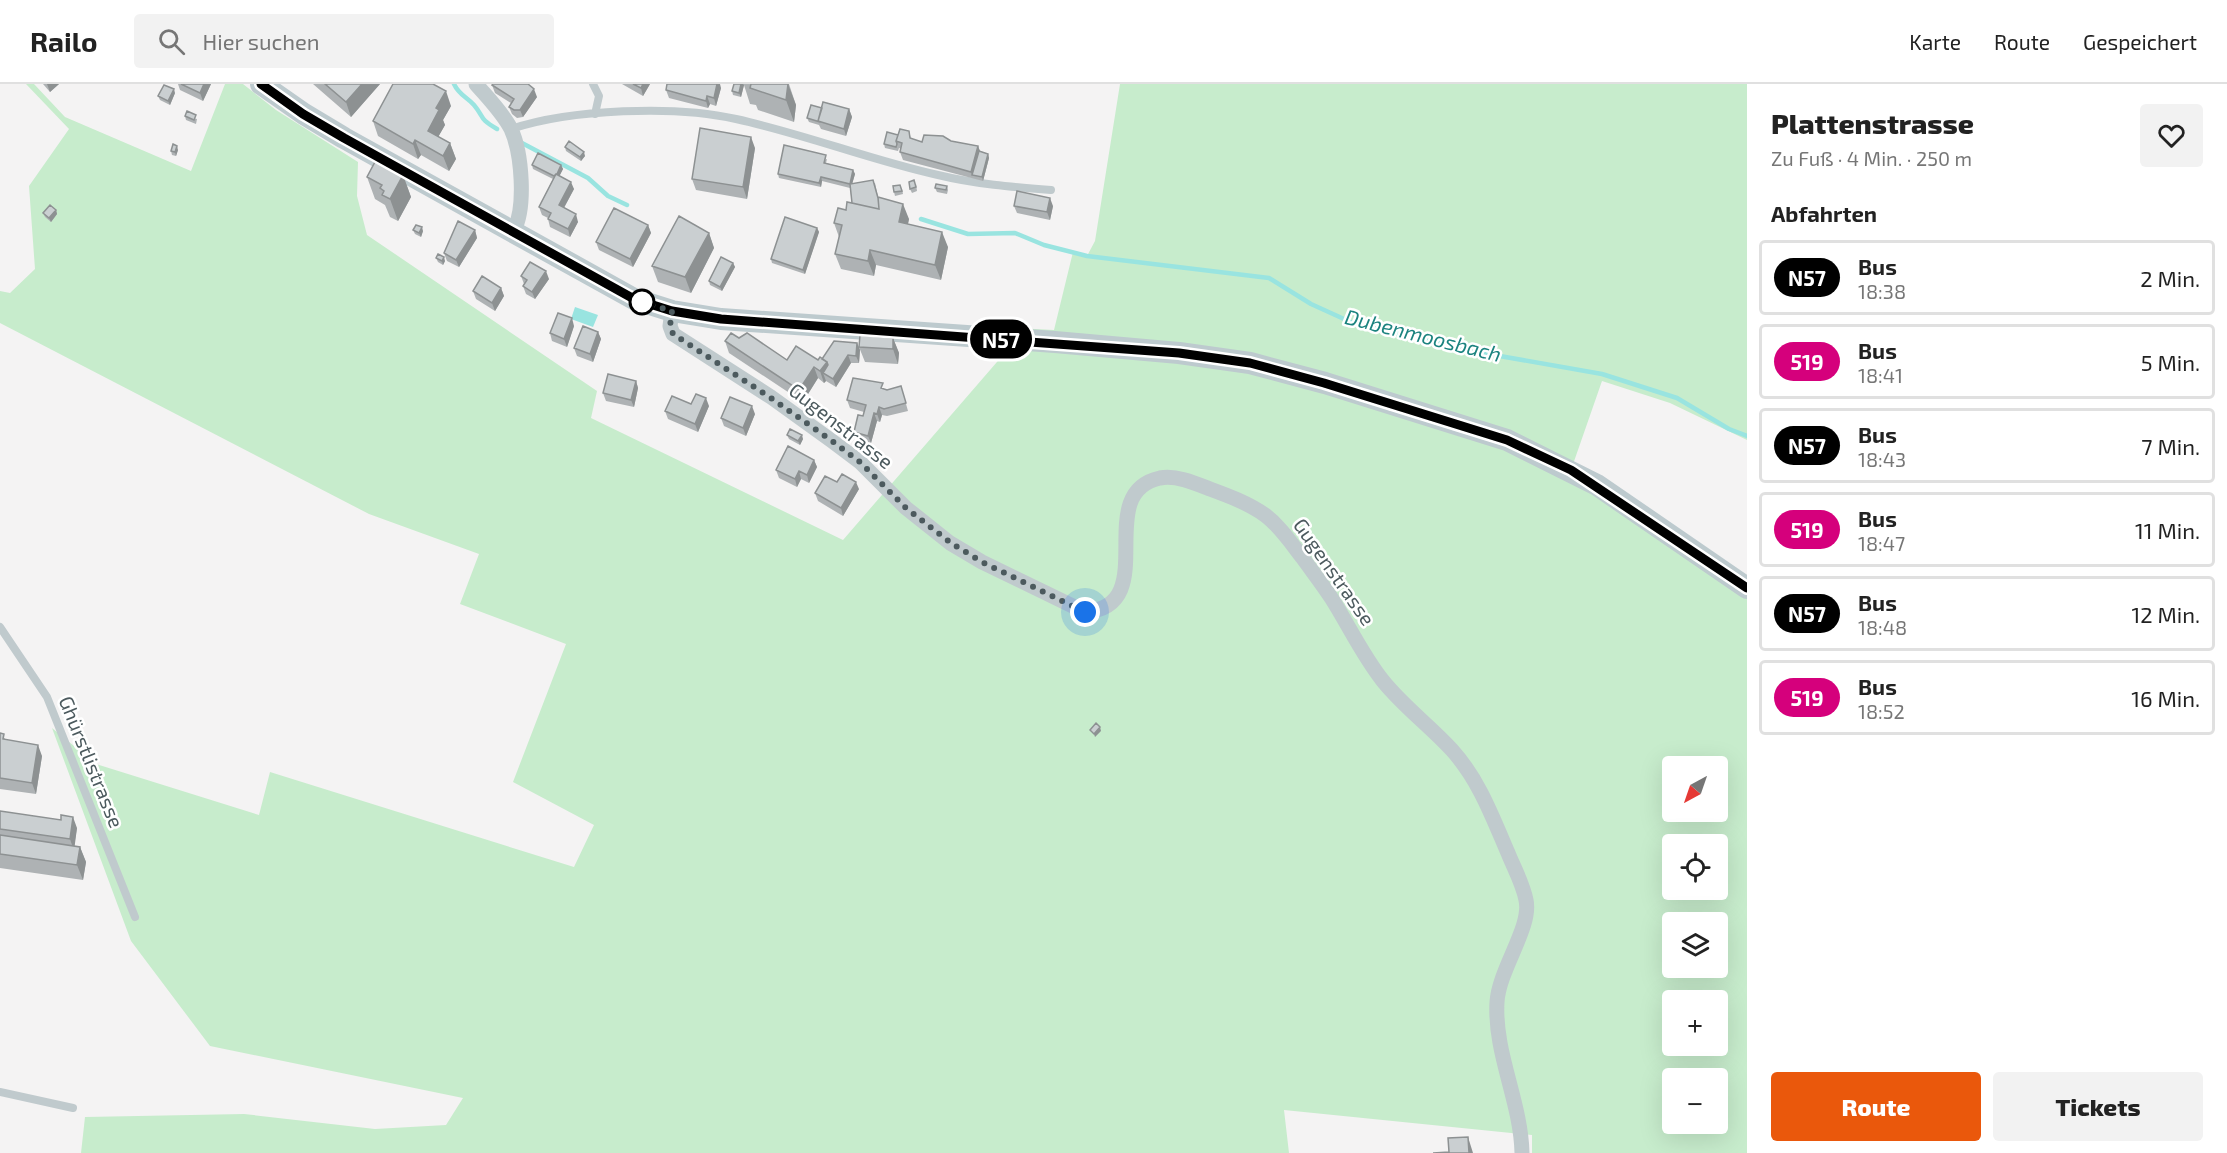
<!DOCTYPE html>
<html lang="de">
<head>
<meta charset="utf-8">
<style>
	:root { --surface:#fff; --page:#f2f2f2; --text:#222; --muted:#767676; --line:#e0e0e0; --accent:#ea580c }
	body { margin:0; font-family:"Exo 2",sans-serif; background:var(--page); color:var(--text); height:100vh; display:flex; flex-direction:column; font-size:22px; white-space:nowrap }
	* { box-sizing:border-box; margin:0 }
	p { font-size:20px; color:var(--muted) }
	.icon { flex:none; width:33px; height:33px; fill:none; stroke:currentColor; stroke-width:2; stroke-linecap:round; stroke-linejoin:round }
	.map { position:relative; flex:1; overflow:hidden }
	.sheet { display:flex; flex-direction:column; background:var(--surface); width:480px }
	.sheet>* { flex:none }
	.badge { padding:0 12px; border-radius:20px; font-size:21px; line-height:39px }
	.needle { width:39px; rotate:220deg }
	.tools { position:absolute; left:1662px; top:672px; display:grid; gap:12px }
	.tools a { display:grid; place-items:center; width:66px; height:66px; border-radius:6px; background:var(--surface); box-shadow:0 6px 24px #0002; font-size:30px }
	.you { position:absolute; width:30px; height:30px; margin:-15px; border:4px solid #fff; border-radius:50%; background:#1a73e8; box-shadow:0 0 0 9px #1a73e833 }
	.map>.badge { position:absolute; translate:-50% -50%; box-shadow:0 0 0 3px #fff }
	h2 { padding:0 24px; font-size:22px; line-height:54px }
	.round { display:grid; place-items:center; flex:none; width:63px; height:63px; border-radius:6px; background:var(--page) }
	.headline { display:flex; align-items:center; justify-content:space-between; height:102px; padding:0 24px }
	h1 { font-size:28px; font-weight:800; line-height:45px }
	.primary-button { display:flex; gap:12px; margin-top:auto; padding:12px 24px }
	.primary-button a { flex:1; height:69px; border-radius:6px; background:var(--accent); color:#fff; font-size:24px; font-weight:800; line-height:69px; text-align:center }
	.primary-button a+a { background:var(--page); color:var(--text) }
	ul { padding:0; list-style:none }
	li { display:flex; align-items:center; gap:18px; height:75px; margin:0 12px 9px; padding:0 12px; border:3px solid var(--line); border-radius:6px }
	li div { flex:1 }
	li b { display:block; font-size:22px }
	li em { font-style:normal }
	li .badge { min-width:66px; font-weight:700; text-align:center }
	header { display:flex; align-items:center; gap:36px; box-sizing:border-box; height:84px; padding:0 30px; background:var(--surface); border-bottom:2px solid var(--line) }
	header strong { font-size:28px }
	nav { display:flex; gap:33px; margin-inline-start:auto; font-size:21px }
	.search { width:420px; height:54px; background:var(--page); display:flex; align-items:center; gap:15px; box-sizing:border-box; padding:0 21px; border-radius:6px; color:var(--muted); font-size:22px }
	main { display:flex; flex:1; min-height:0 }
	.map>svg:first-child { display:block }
</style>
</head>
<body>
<header>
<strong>Railo</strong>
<div class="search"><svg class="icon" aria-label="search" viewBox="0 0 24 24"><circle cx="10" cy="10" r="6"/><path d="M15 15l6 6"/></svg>Hier suchen</div>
<nav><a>Karte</a><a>Route</a><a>Gespeichert</a></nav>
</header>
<main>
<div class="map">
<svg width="1747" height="1069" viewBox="0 0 1747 1069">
	<rect width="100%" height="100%" fill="#f4f3f3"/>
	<path fill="#c7eccc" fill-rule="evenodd" d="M26 0H34L65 33 191 87 225 0H243L276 26 358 78 357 112 367 151 597 307 591 334 843 456 1003 271 1014 244 1054 246 1073 168 1087 172 1095 157 1120 0H1747V356L1670 319 1602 297 1571 386 1747 504V1069H1532V1051L1284 1026 1289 1069H81L85 1033 244 1030 375 1045 446 1041 463 1014 210 962 131 857 52 644 96 680 259 731 270 688 574 783 594 741 513 698 566 560 460 520 479 470 369 430 0 239V207L10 209 35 185 29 102 69 45ZM1672 682H1718V728H1672ZM1672 760H1718V806H1672ZM1672 838H1718V884H1672ZM1672 916H1718V962H1672ZM1672 994H1718V1040H1672Z"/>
	<path fill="#99e4e0" d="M575 223 598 231 593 243 571 235Z"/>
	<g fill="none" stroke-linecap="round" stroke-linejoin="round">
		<path stroke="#99e4e0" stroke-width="4.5" d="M454 0C459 11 467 13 474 21 485 34 478 34 497 45
			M522 59 588 94 608 112 627 121
			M921 135 968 150 1015 149 1044 161 1087 172 1269 194 1311 220 1355 240 1477 268 1602 290 1677 314 1729 345 1747 352"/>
		<path stroke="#c0cacd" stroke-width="8" d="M593 0 599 12 595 30
			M511 45C571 25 675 21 736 35 805 50 870 76 938 91 975 100 1012 103 1051 106
			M0 543 47 613 135 833
			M0 1008 73 1024"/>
		<path stroke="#c0cacd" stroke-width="15" d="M476 0C488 14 503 29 511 45 522 69 526 123 514 146
			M672 227 670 242 673 250 771 313 832 357 860 378 906 424 950 459 982 478 1085 528C1164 522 1090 409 1160 394 1177 391 1195 399 1210 405 1229 412 1248 419 1265 431 1280 442 1291 459 1302 473 1312 487 1323 501 1332 515 1349 542 1363 572 1383 597 1404 623 1430 642 1452 666 1479 696 1492 732 1508 769 1514 784 1523 800 1526 816 1532 843 1499 885 1497 918 1494 969 1521 1018 1522 1069"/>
		<path stroke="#bdcace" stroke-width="22" d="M261 0 304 30 344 54 634 215 672 227 721 235 1055 258 1179 269 1250 279 1325 299 1507 356 1597 401 1747 504"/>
	</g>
	<path fill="#aeb2b4" d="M43 0H59L50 8Z
		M178 0H211L203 17 180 6Z
		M313 0H380L351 33Z
		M622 0H650L643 12Z
		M734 0H789L796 21 794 38 758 26 756 21 750 20 744 1 741 13 733 11 732 7Z
		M492 1 537 13 523 33 517 34 512 30 509 23 511 19 495 9Z
		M721 4 716 22 710 20 708 24 669 14 666 6Z
		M175 9 170 21 160 16 158 12Z
		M451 22 443 36 445 41 438 53 450 59 456 75 449 87 421 71 418 75 378 52 373 37Z
		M822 24 849 25 852 33 846 52 821 45 819 41 809 38 807 34Z
		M185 32 197 35 196 40 186 36Z
		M909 47 911 55 922 58 951 57 978 62 980 67 988 70 989 74 983 97 903 76 900 68 901 65 899 64 898 67 885 64 884 60 898 51Z
		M565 63 585 72 581 77 566 67Z
		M755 64 747 115 696 106 692 95Z
		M178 66 176 72 172 71 171 67Z
		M827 75 826 79 853 86 855 90 852 100 875 99 878 113 909 135 908 140 948 163 941 196 876 181 874 192 841 185 835 170 839 153 834 139 852 119 850 104 822 97 821 103 779 94 778 90Z
		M532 81H561L563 85 559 92 574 105 564 124 578 138 570 153 550 143 548 135V134L542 131 539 123 553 95 533 85Z
		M403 91 411 113 398 137 390 133 385 121 375 115 367 93Z
		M916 100 917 107 912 109 910 105Z
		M947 102 948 106 947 110 937 108 935 104Z
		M902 105 903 110 895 112 894 108Z
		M1014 122H1053L1050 136 1017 129Z
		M56 126 57 130 51 138 45 133 43 129Z
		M648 141 651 149 633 183 599 166 596 158Z
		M817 144 819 148 805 190 772 179 771 175Z
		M413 146 423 147 421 153 415 150Z
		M475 146 477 154 459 183 447 177 444 169Z
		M709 149 714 164 691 209 658 198 652 182Z
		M436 174 445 177 443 181 438 178Z
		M733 179 735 183 722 207 710 201 709 197Z
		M521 192 549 195 535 215 526 210 523 202 524 200Z
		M501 204 504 212 495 227 476 215 473 207Z
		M574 242 567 263 552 257 550 249Z
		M598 248 601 255 593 278 577 272 574 264Z
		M739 254 787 276H818L857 259 860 266 859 279H851L836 303 826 297 824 299 818 294 803 318 729 269 725 257Z
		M893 254 899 269 898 280 865 278 859 263Z
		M636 297 638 304 634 323 606 317 603 309Z
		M901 302 908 327 887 332 882 331 880 338 877 337 871 359 857 356 854 348 863 332 864 328 850 324 847 316 885 305 887 306Z
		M691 320 709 322 698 348 668 335 665 327Z
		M755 330 746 352 724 342 721 334Z
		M787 351 803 355 800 361 789 355Z
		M814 376 817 383 809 399 801 395 797 403 779 394 776 386Z
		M859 405 843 432 818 417 815 409Z
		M0 649 6 656 42 672 36 710 0 705Z
		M0 727 77 744 74 762 80 763 86 778 83 796 0 784Z"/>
	<path fill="#8d9192" d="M47 0H59L50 8Z
		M204 0H211L203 17 200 9Z
		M362 0H380L351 33 346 18Z
		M643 0H650L643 12 641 4Z
		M717 0H720L721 4 716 22 714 14Z
		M741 0H743L744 1 741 13 739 9Z
		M788 0 796 21 794 38 786 16Z
		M174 5 175 9 170 21 168 17Z
		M534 5 537 13 523 33 520 26Z
		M446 7 451 22 443 36 445 41 433 62 428 47 436 24Z
		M707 12 710 20 708 24 706 17Z
		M849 25 852 33 846 52 844 45Z
		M751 53 755 64 747 115 743 103Z
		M415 56 421 71 418 75 413 60Z
		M450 59 456 75 449 87 443 72Z
		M177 62 178 66 176 72 175 68Z
		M978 62 981 70 972 91 971 88Z
		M584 68 585 72 581 77 580 73Z
		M988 70 989 74 983 97 982 93Z
		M561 81 563 85 557 97 555 93Z
		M853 86 855 90 851 104 850 100Z
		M403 91 411 113 398 137 390 115Z
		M821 93 822 97 821 103 819 99Z
		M571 98 574 105 561 129 559 121Z
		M1050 114 1053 122 1050 136 1047 128Z
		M903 120 909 135 905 153 899 138Z
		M56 126 57 130 51 138 49 134Z
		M576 130 578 138 570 153 568 145Z
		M648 141 651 149 633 183 630 175Z
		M422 143 423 147 421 153 419 149Z
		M817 144 819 148 805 190 803 186Z
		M475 146 477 154 459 183 456 176Z
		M942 148 948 163 941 196 935 181Z
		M709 149 714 164 691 209 685 193Z
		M870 166 876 181 874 192 868 177Z
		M444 173 445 177 443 181 442 177Z
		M733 179 735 183 722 207 720 203Z
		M546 187 549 195 535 215 532 208Z
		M501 204 504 212 495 227 492 219Z
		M572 234 574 242 567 263 564 255Z
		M598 248 601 255 593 278 590 270Z
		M893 254 899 269 898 280 893 265Z
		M857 259 860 266 859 279 856 272Z
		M848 271 851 279 836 303 833 295Z
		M827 278 831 289H823L826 297 824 299 820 287Z
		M814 283 818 294 803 318 799 306Z
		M636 297 638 304 634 323 631 316Z
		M706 314 709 322 698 348 695 340Z
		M752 322 755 330 746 352 743 344Z
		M879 323 882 331 880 338 877 330Z
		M874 329 877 337 871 359 868 352Z
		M802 351 803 355 800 361 798 357Z
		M814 376 817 383 809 399 807 391Z
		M799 387 801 395 797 403 795 395Z
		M856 398 859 405 843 432 841 424Z
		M1100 643 1101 647 1095 653 1094 650Z
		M38 661 42 672 36 710 32 699Z
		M73 733 77 744 74 767 70 755Z
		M80 763 86 778 83 796 77 781Z
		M1468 1053 1473 1069H1469Z"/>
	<path fill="#cacfd1" stroke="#8d9192" stroke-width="1.5" d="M181 0H204L200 9Z
		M325 0H362L346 18Z
		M393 0H433L446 7 436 24 439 26 428 47 450 59 443 72 415 56 413 60 373 37Z
		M493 0H528L534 5 520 26H514L509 23 514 15 492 1Z
		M633 0H643L641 4Z
		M667 0H717L714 14 707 12 706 17 666 6Z
		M734 0H741L739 9 732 7Z
		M751 0H788L786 16 750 4Z
		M164 1 174 5 168 17 158 12Z
		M823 18 849 25 844 45 818 37Z
		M811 21 822 24 818 37 820 38 807 34Z
		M187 27 196 31 194 36 185 32Z
		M700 44 751 53 743 103 692 95Z
		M900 45 909 47 910 54 922 58 924 51 943 52 951 57 978 62 971 88 900 68 902 59 896 57Z
		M887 48 898 51 896 57 897 60 896 63 884 60Z
		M569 57 584 68 580 73 565 63Z
		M173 60 177 62 175 68 171 67Z
		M784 61 826 71 824 79 853 86 850 100 821 93 819 99 778 90Z
		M979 67 988 70 982 93 972 91Z
		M538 69 561 81 557 90H556L554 92 532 81Z
		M376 76 403 91 390 115 382 111 384 107 380 104 382 101 367 93Z
		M556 90 571 98 559 121 576 130 568 145 548 135 551 129 539 123Z
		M873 96 878 114 879 125 852 119 850 100Z
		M914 96 916 103 910 105 909 98Z
		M936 100 947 102 946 106 935 104Z
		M900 101 902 107 894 108 893 102Z
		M1017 107 1050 114 1047 128 1014 122Z
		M878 113 903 120 899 138 942 148 935 181 870 166 868 177 835 170 842 141 834 139 838 124 846 126 847 118 879 125Z
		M50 121 56 126 49 134 43 129Z
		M614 124 648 141 630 175 596 158Z
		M679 132 709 149 685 193 652 182Z
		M785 133 817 144 803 186 771 175Z
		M458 137 475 146 456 176 444 169Z
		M416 141 422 143 419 149 413 146Z
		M438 170 444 173 442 177 436 174Z
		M721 173 733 179 720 203 709 197Z
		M530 178 546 187 532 208 523 202 527 196 521 192Z
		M482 192 501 204 492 219 473 207Z
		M558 229 572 234 564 255 550 249Z
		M583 242 598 248 590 270 574 264Z
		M731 249 739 254 747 249 787 276 796 262 818 276 820 273 827 278 820 287 814 283 799 306 725 257Z
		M860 251 893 254V265L859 263Z
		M834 257 857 259 856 272 848 271 833 295 823 289 828 281 827 278 822 275Z
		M608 290 636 297 631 316 603 309Z
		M853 294 883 299 881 304 887 306 901 302 906 319 884 325 879 323 877 330 874 329 868 352 854 348 858 331 863 332 866 321 847 316Z
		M696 310 706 314 695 340 665 327 672 312 691 320Z
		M730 313 752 322 743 344 721 334Z
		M790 345 802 351 798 357 787 351Z
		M788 362 814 376 807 391 799 387 795 395 776 386Z
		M842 390 856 398 841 424 815 409 825 392 837 398Z
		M1096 639 1100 643 1094 650 1090 646Z
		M0 649 4 650 3 655 38 661 32 699 0 694Z
		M0 727 61 736V731L73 733 70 755 0 745Z
		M0 751 80 763 77 781 0 770Z
		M1468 1053 1469 1069H1433L1449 1068 1448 1054Z"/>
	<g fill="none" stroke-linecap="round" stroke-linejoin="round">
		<defs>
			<path id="line" d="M261 0 303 30 344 54 634 215 672 227 721 235 1179 269 1250 279 1324 299 1507 356 1571 386 1747 504"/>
		</defs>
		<use href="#line" stroke="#fff" stroke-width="14"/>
		<use href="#line" stroke="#000" stroke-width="9"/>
		<path stroke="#4c5a5e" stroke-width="6" stroke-dasharray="0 10.8" d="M642 218 672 227 670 242 673 250 771 314 832 357 860 378 906 424 951 459 982 478 1085 528"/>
	</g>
	<circle fill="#fff" stroke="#000" stroke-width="3" cx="642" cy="218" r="12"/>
	<g text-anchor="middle" stroke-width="5" stroke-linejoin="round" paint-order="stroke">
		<g font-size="20" fill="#4c5a5e" stroke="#fff">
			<text transform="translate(841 342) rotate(38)" y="7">Gugenstrasse</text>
			<text transform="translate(1334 488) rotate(55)" y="7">Gugenstrasse</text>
			<text transform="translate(91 678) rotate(68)" y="7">Ghürstlistrasse</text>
		</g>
		<g font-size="21" font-style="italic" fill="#1b837f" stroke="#fff">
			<text transform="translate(1423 252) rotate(14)" y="7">Dubenmoosbach</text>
		</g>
	</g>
</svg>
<div class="tools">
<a><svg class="needle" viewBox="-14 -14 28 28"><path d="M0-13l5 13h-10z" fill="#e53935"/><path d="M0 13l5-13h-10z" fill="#767676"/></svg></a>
<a><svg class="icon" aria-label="locate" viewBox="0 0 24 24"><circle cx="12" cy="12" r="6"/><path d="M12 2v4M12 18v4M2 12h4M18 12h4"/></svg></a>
<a><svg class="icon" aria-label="layers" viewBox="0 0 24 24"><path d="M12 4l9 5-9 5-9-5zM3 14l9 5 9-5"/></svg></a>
<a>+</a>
<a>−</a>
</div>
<div class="you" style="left:1085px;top:528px"></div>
<b class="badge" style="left:1001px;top:255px;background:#000;color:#fff">N57</b>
</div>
<section class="sheet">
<div class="headline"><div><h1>Plattenstrasse</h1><p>Zu Fuß · 4 Min. · 250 m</p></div><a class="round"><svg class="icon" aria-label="heart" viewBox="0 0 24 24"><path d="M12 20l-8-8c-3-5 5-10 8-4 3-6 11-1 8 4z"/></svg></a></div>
<h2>Abfahrten</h2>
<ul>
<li><span class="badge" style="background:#000;color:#fff">N57</span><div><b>Bus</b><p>18:38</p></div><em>2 Min.</em></li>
<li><span class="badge" style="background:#d5007c;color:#fff">519</span><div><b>Bus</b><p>18:41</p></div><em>5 Min.</em></li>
<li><span class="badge" style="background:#000;color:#fff">N57</span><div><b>Bus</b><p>18:43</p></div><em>7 Min.</em></li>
<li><span class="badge" style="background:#d5007c;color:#fff">519</span><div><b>Bus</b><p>18:47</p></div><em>11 Min.</em></li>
<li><span class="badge" style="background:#000;color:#fff">N57</span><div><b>Bus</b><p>18:48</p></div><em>12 Min.</em></li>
<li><span class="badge" style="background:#d5007c;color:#fff">519</span><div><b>Bus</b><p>18:52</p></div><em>16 Min.</em></li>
</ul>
<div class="primary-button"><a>Route</a><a>Tickets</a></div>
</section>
</main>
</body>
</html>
